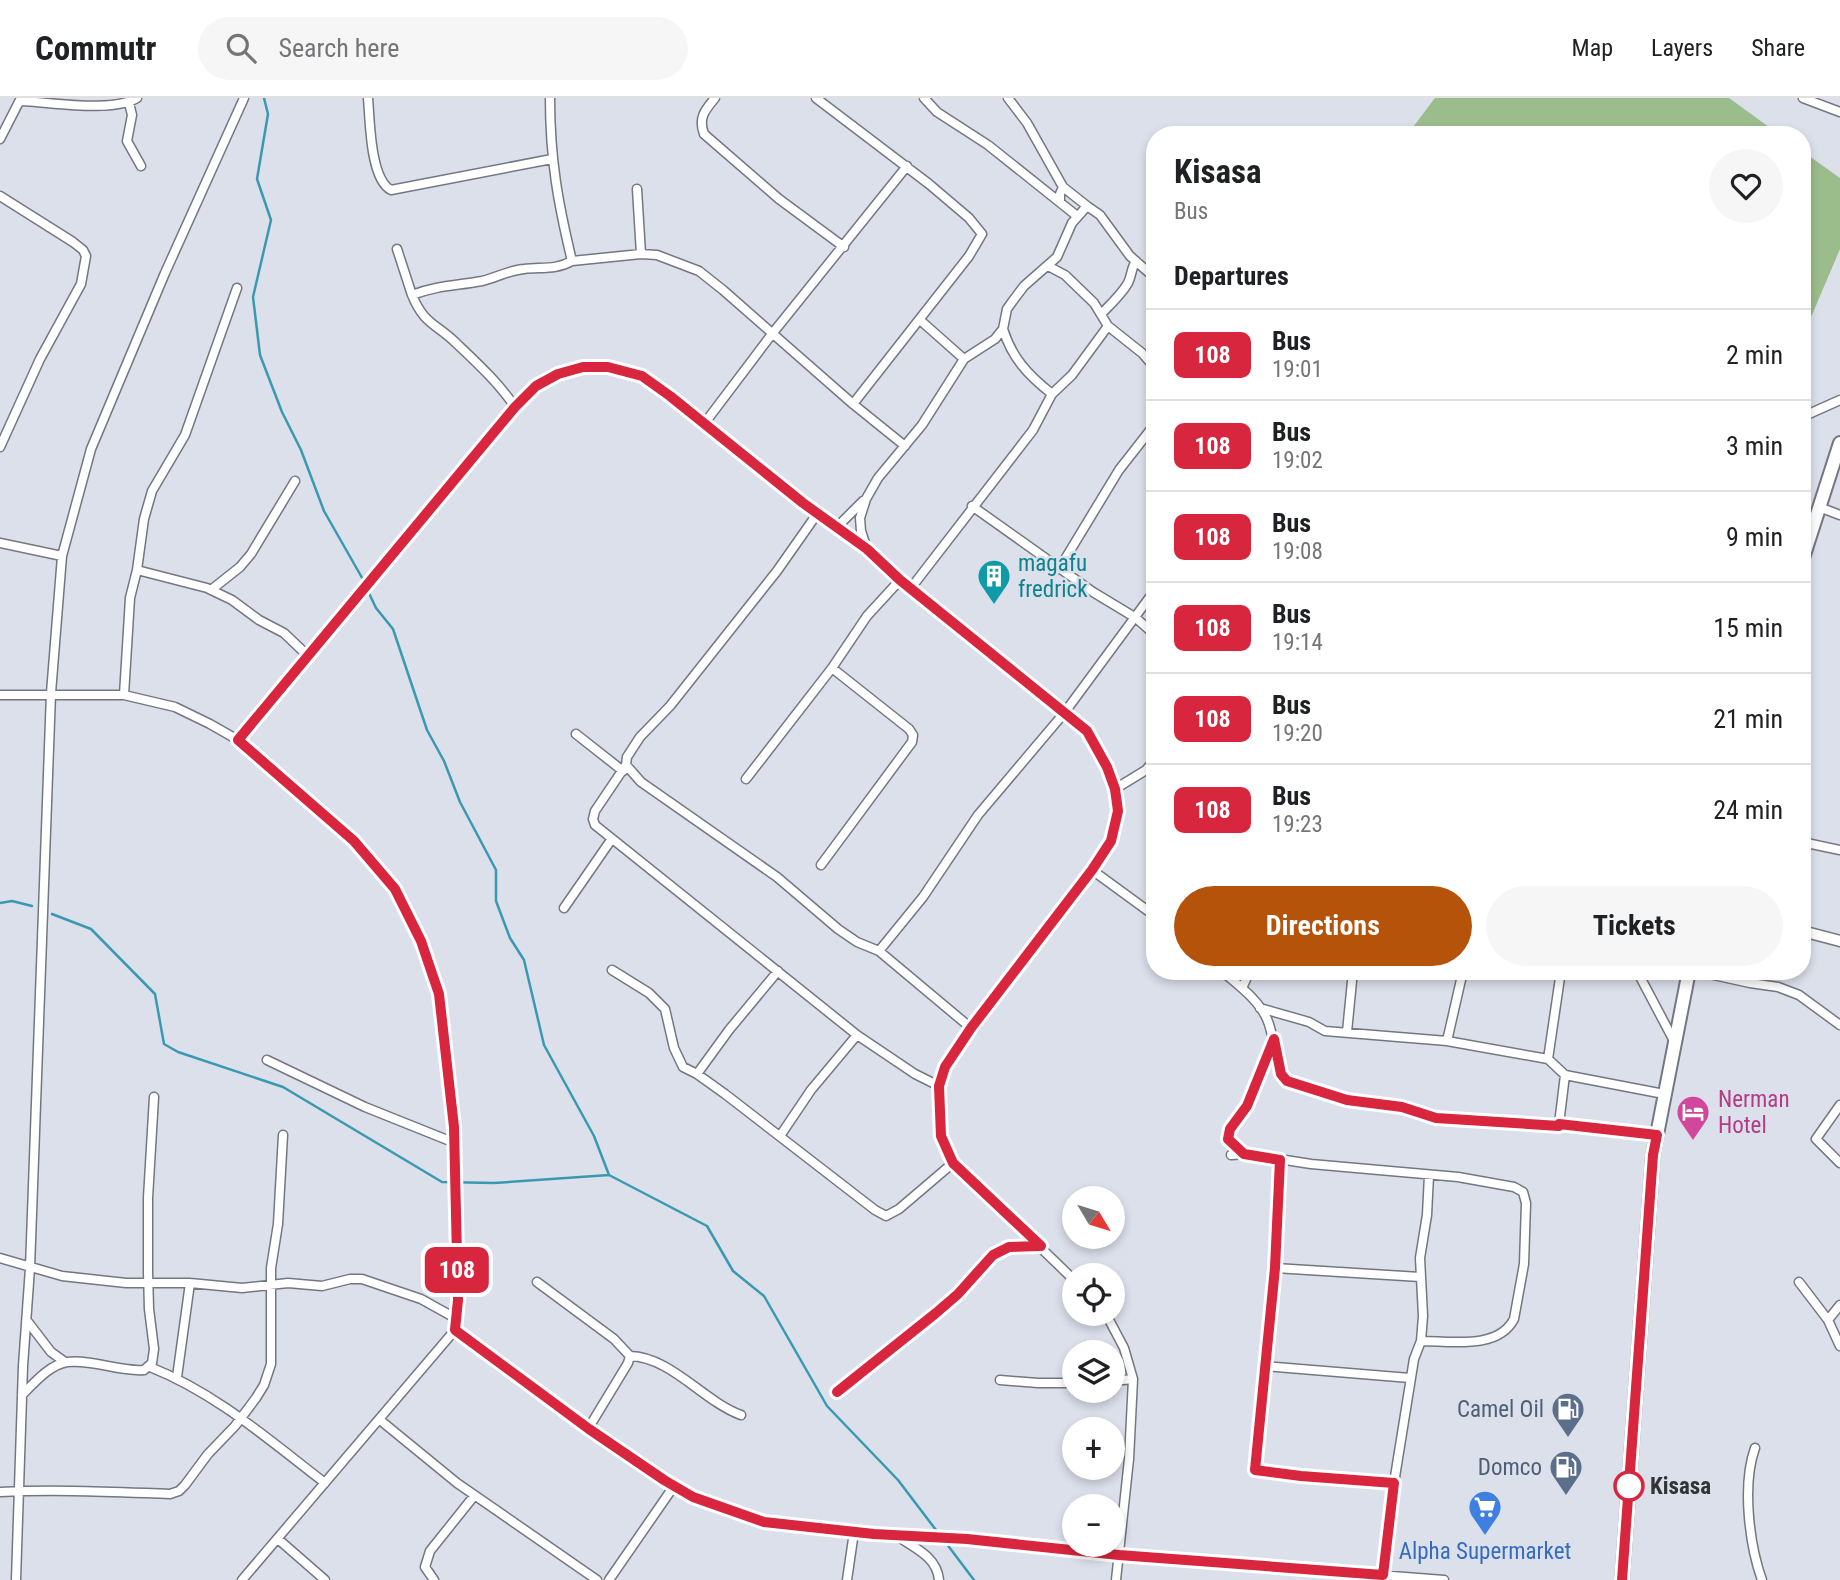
<!DOCTYPE html>
<html lang="en">
<head>
<meta charset="utf-8">
<style>
	:root { --surface:#fff; --page:#f6f6f6; --text:#202124; --muted:#757577; --line:#e0e0e0; --accent:#b45309 }
	body { margin:0; font-family:"Roboto Condensed",sans-serif; background:var(--page); color:var(--text); height:100vh; display:flex; flex-direction:column; font-size:26px; white-space:nowrap }
	* { box-sizing:border-box; margin:0 }
	p { font-size:23px; color:var(--muted) }
	.icon { flex:none; width:38px; height:38px; fill:none; stroke:currentColor; stroke-width:2; stroke-linecap:round; stroke-linejoin:round }
	.map { position:relative; flex:1; overflow:hidden }
	.panel { position:absolute; left:1146px; top:28px; width:665px; height:854px; display:flex; flex-direction:column; background:var(--surface); border-radius:28px; box-shadow:0 4px 10px #0003 }
	.panel>* { flex:none }
	.badge { padding:0 14px; border-radius:10px; font-size:24px; line-height:46px }
	.needle { width:46px; rotate:128deg }
	.buttons { position:absolute; left:1062px; top:1088px; display:grid; gap:14px }
	.buttons a { display:grid; place-items:center; width:63px; height:63px; border-radius:50%; background:var(--surface); box-shadow:0 4px 10px #0003; font-size:35px }
	.map>.badge { position:absolute; translate:-50% -50%; box-shadow:0 0 0 4px #fff }
	h2 { padding:0 28px; font-size:26px; line-height:63px }
	.round { display:grid; place-items:center; flex:none; width:74px; height:74px; border-radius:37px; background:var(--page) }
	.summary { display:flex; align-items:center; justify-content:space-between; height:119px; padding:0 28px }
	h1 { font-size:33px; font-weight:700; line-height:52px }
	.button { display:flex; gap:14px; margin-top:auto; padding:14px 28px }
	.button a { flex:1; height:80px; border-radius:42px; background:var(--accent); color:#fff; font-size:28px; font-weight:700; line-height:80px; text-align:center }
	.button a+a { background:var(--page); color:var(--text) }
	ul { padding:0; list-style:none }
	li { display:flex; align-items:center; gap:21px; height:91px; padding:0 28px; border-top:2px solid var(--line) }
	li div { flex:1 }
	li b { display:block; font-size:26px }
	li em { font-style:normal }
	li .badge { min-width:77px; font-weight:700; text-align:center }
	header { display:flex; align-items:center; gap:42px; box-sizing:border-box; height:98px; padding:0 35px; background:var(--surface); border-bottom:2px solid var(--line) }
	header strong { font-size:33px }
	nav { display:flex; gap:38px; margin-inline-start:auto; font-size:24px }
	.search { width:490px; height:63px; background:var(--page); display:flex; align-items:center; gap:18px; box-sizing:border-box; padding:0 24px; border-radius:38px; color:var(--muted); font-size:26px }
	.map>svg:first-child { display:block }
</style>
</head>
<body>
<header>
<strong>Commutr</strong>
<div class="search"><svg class="icon" aria-label="search" viewBox="0 0 24 24"><circle cx="10" cy="10" r="6"/><path d="M15 15l6 6"/></svg>Search here</div>
<nav><a>Map</a><a>Layers</a><a>Share</a></nav>
</header>
<div class="map">
<svg width="1840" height="1482" viewBox="0 0 1840 1482">
	<rect width="100%" height="100%" fill="#dbe0eb"/>
	<path fill="#9bbd8b" d="M1435 0H1729L1780 37H1407Z
		M1802 53 1840 80V151L1803 238Z"/>
	<g fill="none" stroke-linecap="round" stroke-linejoin="round">
		<path stroke="#3a99b0" stroke-width="2.5" d="M264 0 268 16 257 81 271 122 253 199 260 257 282 314 301 352 324 413 365 485
			M367 491 376 510 393 531 427 632 444 663 460 704 496 772V803L510 840 524 862 544 947 594 1038 609 1077
			M0 805 12 803 32 808
			M52 816 91 831 155 896 164 946 178 954 283 989 442 1084 494 1085 609 1077 707 1128 733 1173 764 1198 827 1308 898 1382 939 1436
			M943 1441 974 1482"/>
		<defs>
			<path id="minor" d="M368 0C370 22 370 81 391 92L552 61
				M550 0C550 61 558 105 572 163
				M715 0C705 12 698 20 704 36L779 101 844 149
				M816 0 929 86 969 120 982 136 969 158 853 306 905 348
				M924 0 937 14 988 47 1077 118
				M1008 0 1027 25 1063 89 1060 96V104
				M1803 0 1840 14
				M21 3C51 4 111 15 137 0
				M129 5 132 17 127 43 141 68
				M0 41 21 0
				M637 91 641 156
				M0 98 73 144 83 152 86 158 81 186 40 261 0 349
				M1087 108 1100 117 1130 158 1155 180
				M397 151 412 197
				M1048 168 1065 177 1094 205 1108 228 1142 255 1155 270
				M1101 216C1111 206 1121 197 1128 185 1132 177 1131 170 1136 163
				M920 222 964 261
				M1003 231C1012 260 1028 277 1052 296
				M515 309C498 284 477 265 455 244 435 225 424 226 412 197 439 187 455 188 482 183 496 180 509 172 524 171 542 169 556 172 572 163L641 156 657 157 699 173 723 192 853 306
				M1802 319 1840 302
				M704 326 772 236 907 68
				M972 408 1093 494 1136 520 1155 537
				M1819 409 1840 417
				M817 416 777 473 670 608 640 639 627 659 626 667 641 684 777 779 838 831 857 844 879 853 971 930
				M836 430 863 403
				M0 445 62 458
				M867 451 861 433 860 420 866 401 878 380 922 327 964 261 995 241 1003 231 1007 211 1012 204 1024 188 1057 159 1072 125 1087 108 1063 89
				M1059 471 1119 372 1155 326
				M137 472 207 490 232 502 259 522 284 535 307 557
				M911 490 1033 332 1052 296 1072 277 1108 228
				M211 492 240 469 251 456 295 383
				M0 597H124L175 609 210 626 238 642 292 688 354 743 395 791 421 843 439 896 455 1045 458 1202 455 1232 242 1482
				M124 597 130 500 137 472 144 421 152 393 185 337 237 190
				M576 636 623 673
				M238 642 515 309C540 284 571 263 609 269 620 271 631 275 642 278L817 416 867 451 900 482 1065 614 1087 633 1107 669 1115 691 1118 713 1111 743 1092 772 945 969 939 988 938 1012 941 1038 953 1065 1074 1182
				M626 667 595 713 593 721 595 727 857 937 915 976 939 988
				M746 681 832 570 867 518 900 482
				M1115 691 1146 672 1155 661
				M1802 744 1840 752
				M821 767 912 644 913 637 909 631 832 570
				M1092 772 1155 818
				M564 810 611 742
				M879 853 923 799 978 717 1065 614 1155 492
				M612 872 649 895 665 911 674 950 683 969 697 976 725 996 875 1112 886 1118 899 1111 953 1065
				M1222 873C1238 887 1258 901 1267 921 1276 941 1273 967 1287 983L1347 1002 1402 1009 1436 1020 1559 1026 1656 1037
				M1637 873 1674 943
				M1695 873 1750 885 1778 889 1799 897 1840 927
				M1242 890 1250 873
				M1260 910 1309 924 1325 933 1447 943 1548 961 1565 977 1664 996
				M1347 934 1353 873
				M1447 943 1463 873
				M1548 961 1561 873
				M267 962 365 1009 455 1045
				M697 976 729 932 778 873
				M1840 1007 1816 1041 1840 1065
				M1559 1026 1565 977
				M780 1038 811 992 857 937
				M1244 1056 1228 1041 1230 1031 1247 1008 1273 944
				M1231 1057 1247 1056 1311 1066 1458 1079 1514 1089 1523 1094 1526 1105 1524 1166 1514 1221C1498 1252 1451 1243 1421 1243
				M1280 1062 1275 1170 1256 1372 1301 1378 1394 1385
				M0 1160 62 1178 126 1185H190L242 1190 288 1185 322 1188 350 1181H362L421 1201 457 1221
				M1275 1170 1420 1179
				M537 1184 614 1241 630 1258 628 1265 588 1331
				M1799 1184 1828 1222 1840 1248
				M1106 1216 1124 1250 1133 1281 1129 1361 1116 1482
				M1828 1222 1840 1207
				M28 1224 51 1254 65 1264
				M455 1232 588 1331 674 1388 693 1399 764 1424 854 1434 967 1441 1119 1457 1444 1482
				M630 1258C671 1259 703 1303 741 1317
				M1265 1268 1410 1280
				M150 1269C216 1295 269 1342 325 1385
				M177 1279 190 1185
				M1000 1282 1038 1285H1074
				M1113 1283 1133 1281
				M837 1294 936 1215 958 1196 993 1157 1009 1149 1041 1148
				M22 1297C34 1285 49 1267 67 1264 93 1261 119 1274 144 1272L152 1265 154 1251 149 1211 148 1174V1100L154 999
				M380 1322 457 1385 597 1482
				M1755 1350C1742 1386 1749 1446 1762 1482
				M0 1394C57 1391 113 1394 170 1396L179 1393 185 1387 208 1356 235 1328 256 1300 264 1287 271 1266V1170L278 1126 283 1037
				M897 1438C915 1450 937 1459 939 1482
				M278 1441 325 1482
				M1383 1479 1394 1385 1414 1261 1421 1243 1423 1218 1420 1160 1427 1117 1429 1077
				M16 1482 23 1268 30 1170 51 595 62 458 91 351 165 175 244 0
				M434 1482 425 1469 430 1453 474 1398
				M609 1482 674 1388
				M847 1482 854 1434"/>
			<path id="tertiary" d="M1802 833 1840 843"/>
			<path id="trunk" d="M1802 463 1840 345
				M1622 1482 1653 1057 1689 873"/>
		</defs>
		<use href="#minor" stroke="#737781" stroke-width="11"/>
		<use href="#tertiary" stroke="#737781" stroke-width="13"/>
		<use href="#trunk" stroke="#737781" stroke-width="16"/>
		<use href="#minor" stroke="#fff" stroke-width="8"/>
		<use href="#tertiary" stroke="#fff" stroke-width="10"/>
		<use href="#trunk" stroke="#fff" stroke-width="12"/>
	</g>
	<g fill="none" stroke-linecap="round" stroke-linejoin="round">
		<defs>
			<path id="line" d="M837 1294 936 1215 958 1196 993 1157 1009 1149 1041 1148 953 1065 941 1038 939 988 945 969 971 930 1092 772 1111 743 1118 713 1115 691 1107 669 1087 633 900 482 867 451 803 405 670 298 642 278 608 269H583L558 276 536 288 515 309 238 642 354 743 395 791 421 843 439 896 454 1029 458 1202 455 1232 589 1331 664 1382 693 1399 764 1424 874 1436 967 1441 1119 1457 1383 1477 1394 1385 1301 1378 1255 1372 1275 1170 1280 1062 1244 1056 1228 1041 1230 1031 1247 1008 1274 941 1281 976 1287 983 1347 1002 1402 1009 1436 1020 1559 1028V1026L1657 1037 1653 1057 1622 1482"/>
		</defs>
		<use href="#line" stroke="#fff" stroke-width="16"/>
		<use href="#line" stroke="#d7263d" stroke-width="10"/>
	</g>
	<defs>
		<symbol id="building-pin" viewBox="-11 -11 22 30"><path d="M0 17L-7.5 6A9.5 9.5 0 1 1 7.5 6Z" fill="#0f9aa8" stroke="#dbe0eb"/><path d="M-4-6H4V6H1V3H-1V6H-4ZM-2.5-4.3h1.7v1.8h-1.7ZM.8-4.3h1.7v1.8H.8ZM-2.5-1h1.7V.8h-1.7ZM.8-1h1.7V.8H.8Z" fill="#fff"/></symbol>
		<symbol id="hotel-pin" viewBox="-11 -11 22 30"><path d="M0 17L-7.5 6A9.5 9.5 0 1 1 7.5 6Z" fill="#d1479c" stroke="#dbe0eb"/><path d="M-6-4.5h1.5V1H6V5H4.5V3h-9V5H-6ZM-4 0a1.8 1.8 0 1 1 3.6 0ZM.5 0V-2.5h3Q6-2.5 6 0Z" fill="#fff"/></symbol>
		<symbol id="fuel-pin" viewBox="-11 -11 22 30"><path d="M0 17L-7.5 6A9.5 9.5 0 1 1 7.5 6Z" fill="#5c6f8a" stroke="#dbe0eb"/><path d="M-5.5-6h7V0h2V4h1.3V-2.5L3-4.5l.8-.8L6-3V5H2.5V1h-1V6h-7ZM-4.2-4.7v3.2H.2V-4.7Z" fill="#fff"/></symbol>
		<symbol id="supermarket-pin" viewBox="-11 -11 22 30"><path d="M0 17L-7.5 6A9.5 9.5 0 1 1 7.5 6Z" fill="#3f7fe0" stroke="#dbe0eb"/><path d="M-6-5.5h2.5l.6 2H6L4.5 2H-2.5L-4.4-4H-6ZM-1.5 3.2a1.3 1.3 0 1 0 .1 0ZM3 3.2a1.3 1.3 0 1 0 .1 0Z" fill="#fff"/></symbol>
	</defs>
	<g fill-rule="evenodd">
		<use href="#building-pin" x="975" y="459" width="38" height="52"/>
		<use href="#hotel-pin" x="1674" y="995" width="38" height="52"/>
		<use href="#fuel-pin" x="1549" y="1292" width="38" height="52"/>
		<use href="#fuel-pin" x="1547" y="1350" width="38" height="52"/>
		<use href="#supermarket-pin" x="1466" y="1390" width="38" height="52"/>
	</g>
	<circle fill="#fff" stroke="#d7263d" stroke-width="3.5" cx="1629" cy="1388" r="14"/>
	<g text-anchor="middle" stroke-width="5" stroke-linejoin="round" paint-order="stroke">
		<g font-size="23" fill="#0d838f" stroke="#dbe0eb" text-anchor="start">
			<text x="1018" y="473">magafu<tspan x="1018" dy="26">fredrick</tspan></text>
		</g>
		<g font-size="23" fill="#b23c85" stroke="#dbe0eb" text-anchor="start">
			<text x="1718" y="1009">Nerman<tspan x="1718" dy="26">Hotel</tspan></text>
		</g>
		<g font-size="23" fill="#4e5e75" stroke="#dbe0eb" text-anchor="end">
			<text x="1544" y="1319">Camel Oil</text>
			<text x="1542" y="1377">Domco</text>
		</g>
		<g font-size="23" font-weight="bold" fill="#313337" stroke="#dbe0eb" text-anchor="start">
			<text x="1650" y="1396">Kisasa</text>
		</g>
		<g font-size="23" fill="#366cbe" stroke="#dbe0eb">
			<text x="1485" y="1461">Alpha Supermarket</text>
		</g>
	</g>
</svg>
<div class="buttons">
<a><svg class="needle" viewBox="-14 -14 28 28"><path d="M0-13l5 13h-10z" fill="#e53935"/><path d="M0 13l5-13h-10z" fill="#757577"/></svg></a>
<a><svg class="icon" aria-label="locate" viewBox="0 0 24 24"><circle cx="12" cy="12" r="6"/><path d="M12 2v4M12 18v4M2 12h4M18 12h4"/></svg></a>
<a><svg class="icon" aria-label="layers" viewBox="0 0 24 24"><path d="M12 4l9 5-9 5-9-5zM3 14l9 5 9-5"/></svg></a>
<a>+</a>
<a>−</a>
</div>
<b class="badge" style="left:457px;top:1172px;background:#d7263d;color:#fff">108</b>
<section class="panel">
<div class="summary"><div><h1>Kisasa</h1><p>Bus</p></div><a class="round"><svg class="icon" aria-label="heart" viewBox="0 0 24 24"><path d="M12 20l-8-8c-3-5 5-10 8-4 3-6 11-1 8 4z"/></svg></a></div>
<h2>Departures</h2>
<ul>
<li><span class="badge" style="background:#d7263d;color:#fff">108</span><div><b>Bus</b><p>19:01</p></div><em>2 min</em></li>
<li><span class="badge" style="background:#d7263d;color:#fff">108</span><div><b>Bus</b><p>19:02</p></div><em>3 min</em></li>
<li><span class="badge" style="background:#d7263d;color:#fff">108</span><div><b>Bus</b><p>19:08</p></div><em>9 min</em></li>
<li><span class="badge" style="background:#d7263d;color:#fff">108</span><div><b>Bus</b><p>19:14</p></div><em>15 min</em></li>
<li><span class="badge" style="background:#d7263d;color:#fff">108</span><div><b>Bus</b><p>19:20</p></div><em>21 min</em></li>
<li><span class="badge" style="background:#d7263d;color:#fff">108</span><div><b>Bus</b><p>19:23</p></div><em>24 min</em></li>
</ul>
<div class="button"><a>Directions</a><a>Tickets</a></div>
</section>
</div>
</body>
</html>
